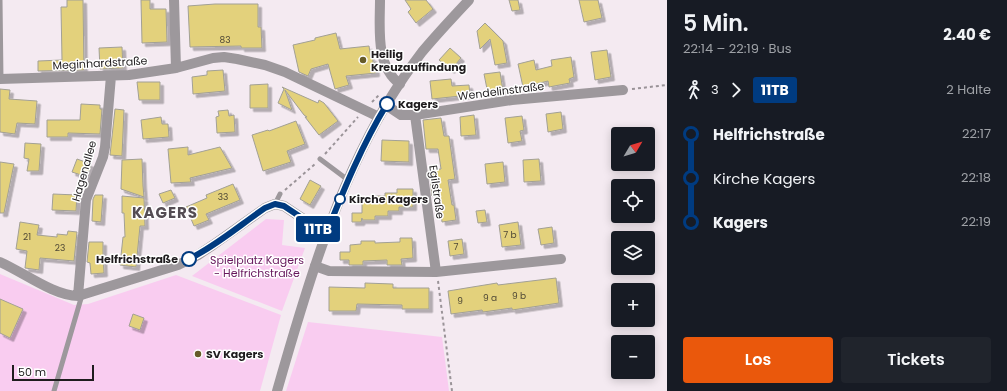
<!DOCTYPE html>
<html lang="de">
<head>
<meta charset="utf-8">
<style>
	:root { --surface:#171b24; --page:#20242c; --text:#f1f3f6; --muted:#9ea1a6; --accent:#ea580c }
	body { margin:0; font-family:Poppins,sans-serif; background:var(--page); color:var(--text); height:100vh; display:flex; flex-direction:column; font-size:15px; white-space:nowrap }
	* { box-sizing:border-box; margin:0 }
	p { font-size:13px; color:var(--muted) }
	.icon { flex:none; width:22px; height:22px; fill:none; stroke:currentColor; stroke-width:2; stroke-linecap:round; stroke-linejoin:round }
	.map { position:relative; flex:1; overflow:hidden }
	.panel { display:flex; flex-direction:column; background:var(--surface); width:340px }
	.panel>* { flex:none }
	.badge { padding:0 8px; border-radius:3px; font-size:14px; line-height:26px }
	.needle { width:26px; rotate:52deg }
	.buttons { position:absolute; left:611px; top:127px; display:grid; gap:8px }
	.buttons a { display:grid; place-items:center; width:44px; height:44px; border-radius:4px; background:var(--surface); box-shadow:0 2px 10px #0003; font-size:20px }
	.scale { position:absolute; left:12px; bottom:10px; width:82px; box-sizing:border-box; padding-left:4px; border:2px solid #1f1c1e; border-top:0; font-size:11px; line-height:14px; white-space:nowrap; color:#1f1c1e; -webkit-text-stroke:3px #fff; paint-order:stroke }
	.map>.badge { position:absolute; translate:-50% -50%; box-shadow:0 0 0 2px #fff }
	.legs { display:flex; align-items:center; gap:6px; height:44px; padding:0 16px; font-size:13px }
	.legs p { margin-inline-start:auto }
	.headline { display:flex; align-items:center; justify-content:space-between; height:68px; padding:0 16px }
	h1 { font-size:22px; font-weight:600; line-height:30px }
	.cta { display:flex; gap:8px; margin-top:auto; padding:8px 16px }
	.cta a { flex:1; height:46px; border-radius:4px; background:var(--accent); color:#fff; font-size:16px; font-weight:600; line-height:46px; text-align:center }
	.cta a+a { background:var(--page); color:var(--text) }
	ul { padding:0 16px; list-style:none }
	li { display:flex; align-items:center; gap:14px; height:44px; font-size:15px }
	li i { display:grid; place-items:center; width:6px; height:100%; margin:0 5px; background:currentColor }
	li i::after { content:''; width:10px; height:10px; margin:-5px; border:3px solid; border-radius:50%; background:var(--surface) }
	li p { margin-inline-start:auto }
	li:first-child i { background:linear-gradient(#0000 50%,currentColor 0) }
	li:last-child i { background:linear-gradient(currentColor 50%,#0000 0) }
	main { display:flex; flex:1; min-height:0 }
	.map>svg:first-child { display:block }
</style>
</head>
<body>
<main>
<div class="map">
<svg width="667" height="391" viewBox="0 0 667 391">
	<defs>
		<filter id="shadow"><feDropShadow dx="3.5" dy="3.5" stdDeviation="0" flood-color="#0004"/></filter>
	</defs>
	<rect width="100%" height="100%" fill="#f4eaf1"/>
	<path fill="#f9ccf0" d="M266 219 284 220 282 245 305 248 282 311 192 276Z
		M0 274 74 305 88 304 176 275 281 315 260 391H0Z
		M308 322 442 337 449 391H286Z"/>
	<path fill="#e3d17c" stroke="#a2a095" filter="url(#shadow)" d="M67 0H83L84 70 38 71V61L62 60 61 7H67Z
		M141 0H150V9H166L167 42 142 43Z
		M405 0H426L433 9 416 23 408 12 411 9Z
		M509 0H518L520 10 512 11Z
		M579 0H598L602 18 584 22Z
		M215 4H258V27H261L262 48H241V46L190 47 188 6Z
		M485 23 503 41 507 63 495 65 490 39 480 49 477 31Z
		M336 33 340 49 369 46 371 58H373V63L375 62 376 73 346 76 349 85 335 89 328 64 311 69 308 76 299 72 293 45 315 40V38Z
		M122 47 123 68 100 69 99 48Z
		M450 48 461 58 451 70 439 60Z
		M607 50 611 77 595 80 591 52Z
		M571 57 574 77 569 79 570 83 549 87 548 81 523 87 518 64 534 60 536 70 552 66 551 60Z
		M223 70 225 91 193 94 192 77 207 75V71Z
		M500 72 503 91 488 94 484 74Z
		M451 79 452 86 469 85 470 95 432 99 430 81Z
		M137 82H160V100H139Z
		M268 84V108H250V85Z
		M282 87 318 103 319 100 324 103 338 121 319 135 305 117H307L304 115 285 90 292 110 278 103 284 89Z
		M0 89 10 90 9 99 37 101 35 124 17 123 15 134 0 132Z
		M81 104 100 105V109H102L100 134 68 133V137H47V120H80Z
		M115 109 124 110 122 156 110 155Z
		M228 110 229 116 234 115 235 132 217 133 216 117 219 116 218 111Z
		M561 112 563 129 548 132 546 114Z
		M474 115 476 135 461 136 460 117Z
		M522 116 524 130 520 131 522 141 508 143 505 118Z
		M161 117 162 124H168L169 137 143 139 141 120Z
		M441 118 444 136H449L455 179 448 180 452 205H454L456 220 442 222 439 195 432 196 429 170 441 169 438 149H426L423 120Z
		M296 121 305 144 287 151 291 162 263 171 252 135 268 130 269 131Z
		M382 140 409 141V162L381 161Z
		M25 143 41 144 39 171H27L29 159 24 158Z
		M188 147V155L220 147 232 168 190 178 191 182 171 183 168 149Z
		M77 159 91 164 87 177 72 172Z
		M142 159 143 186 144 197 121 189 122 160Z
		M539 159 541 181 524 182 523 160Z
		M0 162 14 164 4 213H0Z
		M503 162 505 182 487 184 485 164Z
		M310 180 321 186 310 205 300 199Z
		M233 184 240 200 206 214 209 220 194 226 186 207 207 198 206 195Z
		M397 189H413V207H399V211H388V216H375V220H362V218L361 222H352V213H362V200H375V196H385V193H397Z
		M171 190 175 198 163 203 159 194Z
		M53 194 77 195 76 211 52 210Z
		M95 195H103L101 222 92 221 93 199Z
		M122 196 144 198 145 226H140L136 267 120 265 123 237H125L124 213H122Z
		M485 210 487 222 478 223 476 211Z
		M20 222 39 225 37 235 57 237V234L67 235 68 231 77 232 74 261 40 258 39 270 25 268 27 251 16 249Z
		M518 222 521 245 502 247 499 225Z
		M552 227 554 243 541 245 538 229Z
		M400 238H412L413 258 401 259 402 265H387V260L363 261V265H349V260H340V252H350V245L361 244V241H375V243L400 242Z
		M462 239 464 254 450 256 448 241Z
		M89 242H103V253L104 273 91 274 90 263 87 262Z
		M556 278 559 303 512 310V308L483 312 482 310 451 314 448 291 497 283 498 285Z
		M365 283 393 284V288H429V309H402V305L357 304 356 311H329V287L365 288Z
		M0 299 23 309 10 338 0 333Z
		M133 314 144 318 140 330 129 326Z"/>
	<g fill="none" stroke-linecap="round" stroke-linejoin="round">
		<path stroke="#9a9398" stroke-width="2" stroke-dasharray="3 3" stroke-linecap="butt" d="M632 89 667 85
			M372 102 380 94
			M325 154 358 117
			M285 190 315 164
			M438 281 452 391"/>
		<path stroke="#9d989c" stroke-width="5" d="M0 0 1 79
			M320 159 348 180
			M275 204 280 194
			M54 391 82 295"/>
		<path stroke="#9d989c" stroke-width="10" d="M174 0 176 68
			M380 0C380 27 375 66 400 84
			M0 79 129 75 176 68 213 58 224 57 237 59 265 65 285 72 379 117
			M386 105 401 115H415L512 100 623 90
			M415 115 436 272
			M0 262C23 272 54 296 78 296L178 265 198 255 213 245 265 208 275 204 284 206 326 234
			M315 266 329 271 436 272 561 259
			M78 296 86 200 103 157 105 147 111 76"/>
		<path stroke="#9d989c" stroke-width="10" d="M277 391C305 293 334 193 386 105 397 87 409 69 422 52 437 34 453 17 469 0"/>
	</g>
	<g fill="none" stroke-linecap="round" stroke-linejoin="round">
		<defs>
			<path id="line-1" d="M189 259C216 246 240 225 265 208L275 204 284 206 326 234C344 189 362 145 387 104"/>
		</defs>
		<use href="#line-1" stroke="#fff" stroke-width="9"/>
		<use href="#line-1" stroke="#003b80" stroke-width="6"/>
	</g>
	<g fill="#665b28" stroke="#fff" stroke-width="1.5">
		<circle cx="363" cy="60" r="4"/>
		<circle cx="198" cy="354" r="4"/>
	</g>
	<g fill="#fff" stroke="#003b80" stroke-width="2">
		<circle cx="387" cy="104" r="7"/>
		<circle cx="340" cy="199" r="5"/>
		<circle cx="189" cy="259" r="7"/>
	</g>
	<g text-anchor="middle" stroke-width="3" stroke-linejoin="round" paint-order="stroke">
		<g font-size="9" fill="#504936">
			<text x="225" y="43">83</text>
			<text x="223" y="200">33</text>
			<text x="510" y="238">7 b</text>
			<text x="27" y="240">21</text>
			<text x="456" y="250">7</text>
			<text x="60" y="251">23</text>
			<text x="519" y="299">9 b</text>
			<text x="490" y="301">9 a</text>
			<text x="460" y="304">9</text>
		</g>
		<g font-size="11" font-weight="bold" fill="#1f1c1e" stroke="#fff" text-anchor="start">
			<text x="371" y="58">Heilig<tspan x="371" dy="13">Kreuzauffindung</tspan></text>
			<text x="206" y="358">SV Kagers</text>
		</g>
		<g font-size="11" fill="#1f1c1e" stroke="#fff">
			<text transform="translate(100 63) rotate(-3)" y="4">Meginhardstraße</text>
			<text transform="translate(501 91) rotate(-7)" y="4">Wendelinstraße</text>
			<text transform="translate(84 171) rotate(-74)" y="4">Hagenallee</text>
			<text transform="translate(437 192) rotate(82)" y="4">Egilstraße</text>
		</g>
		<g font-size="11" font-weight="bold" fill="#1f1c1e" stroke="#fff" text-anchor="start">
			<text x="398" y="108">Kagers</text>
			<text x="349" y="203">Kirche Kagers</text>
			<text x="178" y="263" text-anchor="end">Helfrichstraße</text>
		</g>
		<g font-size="11" fill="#67185d" stroke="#fff">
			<text x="257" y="264">Spielplatz Kagers<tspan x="257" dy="13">- Helfrichstraße</tspan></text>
		</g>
		<g font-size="15" font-weight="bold" letter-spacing="1" fill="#544c53" stroke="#fff">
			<text x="165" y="218">KAGERS</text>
		</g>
	</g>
</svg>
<div class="buttons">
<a><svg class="needle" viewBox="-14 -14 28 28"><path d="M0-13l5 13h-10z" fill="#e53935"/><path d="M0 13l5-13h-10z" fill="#9ea1a6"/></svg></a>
<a><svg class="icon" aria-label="locate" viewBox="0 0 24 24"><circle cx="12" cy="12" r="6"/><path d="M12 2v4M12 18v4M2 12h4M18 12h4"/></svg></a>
<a><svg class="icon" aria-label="layers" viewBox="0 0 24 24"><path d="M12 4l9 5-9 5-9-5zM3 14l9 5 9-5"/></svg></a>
<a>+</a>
<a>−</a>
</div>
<div class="scale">50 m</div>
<b class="badge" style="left:318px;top:229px;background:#003b80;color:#fff">11TB</b>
</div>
<section class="panel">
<div class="headline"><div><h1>5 Min.</h1><p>22:14 – 22:19 · Bus</p></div><b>2.40 €</b></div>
<div class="legs"><svg class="icon" aria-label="walk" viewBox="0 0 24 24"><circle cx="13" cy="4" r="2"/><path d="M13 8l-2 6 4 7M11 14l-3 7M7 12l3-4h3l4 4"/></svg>3<svg class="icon" aria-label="forward" viewBox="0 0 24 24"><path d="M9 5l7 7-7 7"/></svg><b class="badge" style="background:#003b80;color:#fff">11TB</b><p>2 Halte</p></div>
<ul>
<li><i style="color:#003b80"></i><b>Helfrichstraße</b><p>22:17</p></li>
<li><i style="color:#003b80"></i><span>Kirche Kagers</span><p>22:18</p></li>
<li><i style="color:#003b80"></i><b>Kagers</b><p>22:19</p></li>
</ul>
<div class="cta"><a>Los</a><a>Tickets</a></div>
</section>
</main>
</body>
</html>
